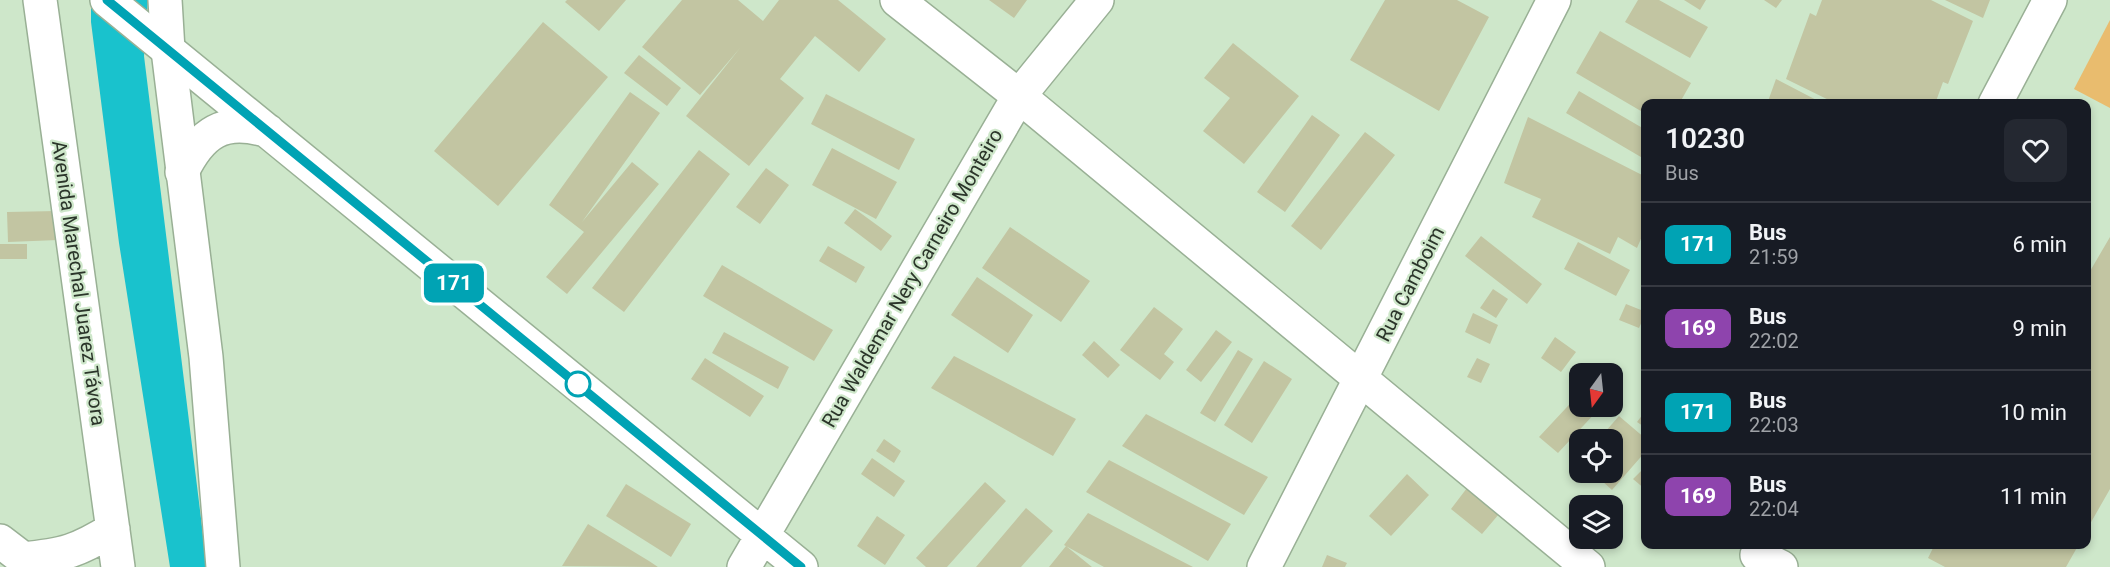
<!DOCTYPE html>
<html lang="en">
<head>
<meta charset="utf-8">
<style>
	:root { --surface:#171b24; --page:#242831; --text:#f1f3f6; --muted:#9ea1a6; --line:#363941 }
	body { margin:0; font-family:Roboto,sans-serif; background:var(--page); color:var(--text); height:100vh; display:flex; flex-direction:column; font-size:22px; white-space:nowrap }
	* { box-sizing:border-box; margin:0 }
	p { font-size:20px; color:var(--muted) }
	.icon { flex:none; width:33px; height:33px; fill:none; stroke:currentColor; stroke-width:2; stroke-linecap:round; stroke-linejoin:round }
	.map { position:relative; flex:1; overflow:hidden }
	.details { position:absolute; left:1641px; top:99px; width:450px; height:450px; display:flex; flex-direction:column; background:var(--surface); border-radius:12px; box-shadow:0 3px 9px #0003 }
	.details>* { flex:none }
	.badge { padding:0 12px; border-radius:9px; font-size:21px; line-height:39px }
	.needle { width:39px; rotate:195deg }
	.buttons { position:absolute; left:1569px; top:363px; display:grid; gap:12px }
	.buttons a { display:grid; place-items:center; width:54px; height:54px; border-radius:12px; background:var(--surface); box-shadow:0 3px 9px #0003; font-size:30px }
	.map>.badge { position:absolute; translate:-50% -50%; box-shadow:0 0 0 3px #fff }
	.round { display:grid; place-items:center; flex:none; width:63px; height:63px; border-radius:12px; background:var(--page) }
	.overview { display:flex; align-items:center; justify-content:space-between; height:102px; padding:0 24px }
	h1 { font-size:28px; font-weight:600; line-height:45px }
	ul { padding:0; list-style:none }
	li { display:flex; align-items:center; gap:18px; height:84px; padding:0 24px; border-top:2px solid var(--line) }
	li div { flex:1 }
	li b { display:block; font-size:22px }
	li em { font-style:normal }
	li .badge { min-width:66px; font-weight:700; text-align:center }
	.map>svg:first-child { display:block }
</style>
</head>
<body>
<div class="map">
<svg width="2110" height="567" viewBox="0 0 2110 567">
	<rect width="100%" height="100%" fill="#cee7ca"/>
	<path fill="#e9bc6e" d="M2110 20V108L2074 89Z"/>
	<path fill="#19c2cd" d="M91 0H148L144 56 207 567H170L119 243 91 22Z"/>
	<path fill="#c2c5a2" d="M567 0H626L599 31 565 2Z
		M682 0H738L763 21 779 0H838L886 39 859 72 815 36 780 79 804 98 749 166 686 116 740 48 700 95 642 47Z
		M989 0H1027L1014 18Z
		M1385 0H1457L1489 17 1439 111 1350 60Z
		M1638 0H1659L1708 27 1690 58 1625 22Z
		M1684 0H1706L1700 10Z
		M1764 0H1782L1776 8Z
		M1822 0H1931L1973 21 1948 84 1943 82 1935 104H1837L1786 79 1810 13 1816 16Z
		M1945 0H1990L1983 18Z
		M543 22 608 77 498 206 434 151Z
		M1600 31 1691 83 1679 104H1646V114L1576 73Z
		M1233 43 1299 96 1244 164 1203 131 1230 98 1204 78Z
		M639 55 681 88 667 106 624 73Z
		M1776 79 1824 104H1767Z
		M1579 91 1646 130V160L1566 113Z
		M630 92 660 113 582 222 632 162 659 184 567 294 546 277 584 232 549 205Z
		M826 94 915 139 899 170 811 124Z
		M1312 115 1340 135 1285 212 1257 192Z
		M1528 117 1646 177V227L1637 248 1618 237 1610 254 1532 217 1541 199 1504 183Z
		M1365 132 1395 155 1321 250 1291 226Z
		M832 148 897 182 876 219 812 185Z
		M699 150 730 174 624 312 592 288Z
		M766 168 789 185 760 224 736 207Z
		M855 209 892 236 881 251 844 223Z
		M57 211 58 240 8 242 7 212Z
		M1010 227 1090 281 1061 322 982 268Z
		M1481 236 1542 284 1527 304 1465 256Z
		M2110 237V489L2086 531V278Z
		M1578 242 1630 270 1616 296 1564 269Z
		M0 244H27V259H0Z
		M828 246 865 267 856 283 819 261Z
		M722 265 833 330 814 361 703 296Z
		M977 277 1033 315 1008 353 951 315Z
		M1493 289 1508 299 1496 318 1480 308Z
		M1626 304 1646 312 1639 328 1619 320Z
		M1154 307 1183 329 1164 354 1174 362 1160 380 1120 350Z
		M1473 313 1498 325 1490 344 1465 332Z
		M1216 330 1232 342 1201 382 1186 370Z
		M724 332 789 367 778 389 712 353Z
		M1555 337 1576 352 1561 372 1541 358Z
		M1094 341 1120 365 1108 378 1082 355Z
		M1238 350 1253 359 1215 422 1200 413Z
		M954 356 1076 419 1053 456 931 388Z
		M705 358 764 396 750 417 691 379Z
		M1477 358 1490 364 1481 383 1467 377Z
		M1264 361 1292 379 1252 443 1224 425Z
		M1580 393V406H1592L1597 411 1558 453 1539 437Z
		M1646 410V428L1637 422Z
		M1146 414 1268 477 1244 515 1122 446Z
		M1619 416 1646 439V451L1612 490 1592 472H1612V440H1598Z
		M884 439 901 451 894 463 876 451Z
		M872 458 905 481 894 497 861 474Z
		M1109 460 1231 524 1208 561 1086 492Z
		M1646 466V490L1633 479Z
		M1407 474 1429 495 1391 536 1369 516Z
		M985 482 1006 501 947 567H926L916 558Z
		M626 484 691 524 671 557 606 516Z
		M1467 488 1499 514 1482 534 1451 509Z
		M1026 508 1053 531 1021 567H976Z
		M1088 513 1193 567H1104L1064 545Z
		M877 516 905 535 885 565 857 546Z
		M588 524 649 561 658 567 562 566Z
		M1935 544H2079L2066 567H1945L1928 558Z
		M1066 546 1092 567H1049Z
		M1327 555 1347 563 1345 567H1322Z"/>
	<g fill="none" stroke-linecap="round" stroke-linejoin="round">
		<defs>
			<path id="minor" d="M40 0 118 567
				M107 0 801 567
				M897 0 1019 96 1588 567
				M1995 104 2050 0
				M182 172C201 133 223 117 268 131
				M0 541 34 567
				M1757 555 1781 567
				M22 559C64 555 78 551 113 529
				M744 567 1019 96 1097 0
				M1264 567 1554 0"/>
			<path id="major" d="M165 0 168 50 206 357 223 567"/>
		</defs>
		<use href="#minor" stroke="#99b095" stroke-width="36"/>
		<use href="#major" stroke="#99b095" stroke-width="36"/>
		<use href="#minor" stroke="#fff" stroke-width="33"/>
		<use href="#major" stroke="#fff" stroke-width="33"/>
	</g>
	<g fill="none" stroke-linecap="round" stroke-linejoin="round">
		<defs>
			<path id="line" d="M107 0 801 567"/>
		</defs>
		<use href="#line" stroke="#fff" stroke-width="14"/>
		<use href="#line" stroke="#00a3b4" stroke-width="9"/>
	</g>
	<circle fill="#fff" stroke="#00a3b4" stroke-width="3" cx="578" cy="384" r="12"/>
	<g text-anchor="middle" stroke-width="4.5" stroke-linejoin="round" paint-order="stroke">
		<g font-size="20" fill="#2b352a" stroke="#cee7ca">
			<text transform="translate(912 278) rotate(-60)" y="7">Rua Waldemar Nery Carneiro Monteiro</text>
			<text transform="translate(79 283) rotate(82)" y="7">Avenida Marechal Juarez Távora</text>
			<text transform="translate(1410 284) rotate(-63)" y="7">Rua Camboim</text>
		</g>
	</g>
</svg>
<div class="buttons">
<a><svg class="needle" viewBox="-14 -14 28 28"><path d="M0-13l5 13h-10z" fill="#e53935"/><path d="M0 13l5-13h-10z" fill="#9ea1a6"/></svg></a>
<a><svg class="icon" aria-label="locate" viewBox="0 0 24 24"><circle cx="12" cy="12" r="6"/><path d="M12 2v4M12 18v4M2 12h4M18 12h4"/></svg></a>
<a><svg class="icon" aria-label="layers" viewBox="0 0 24 24"><path d="M12 4l9 5-9 5-9-5zM3 14l9 5 9-5"/></svg></a>
</div>
<b class="badge" style="left:454px;top:283px;background:#00a3b4;color:#fff">171</b>
<section class="details">
<div class="overview"><div><h1>10230</h1><p>Bus</p></div><a class="round"><svg class="icon" aria-label="heart" viewBox="0 0 24 24"><path d="M12 20l-8-8c-3-5 5-10 8-4 3-6 11-1 8 4z"/></svg></a></div>
<ul>
<li><span class="badge" style="background:#00a3b4;color:#fff">171</span><div><b>Bus</b><p>21:59</p></div><em>6 min</em></li>
<li><span class="badge" style="background:#8e44ad;color:#fff">169</span><div><b>Bus</b><p>22:02</p></div><em>9 min</em></li>
<li><span class="badge" style="background:#00a3b4;color:#fff">171</span><div><b>Bus</b><p>22:03</p></div><em>10 min</em></li>
<li><span class="badge" style="background:#8e44ad;color:#fff">169</span><div><b>Bus</b><p>22:04</p></div><em>11 min</em></li>
</ul>
</section>
</div>
</body>
</html>
